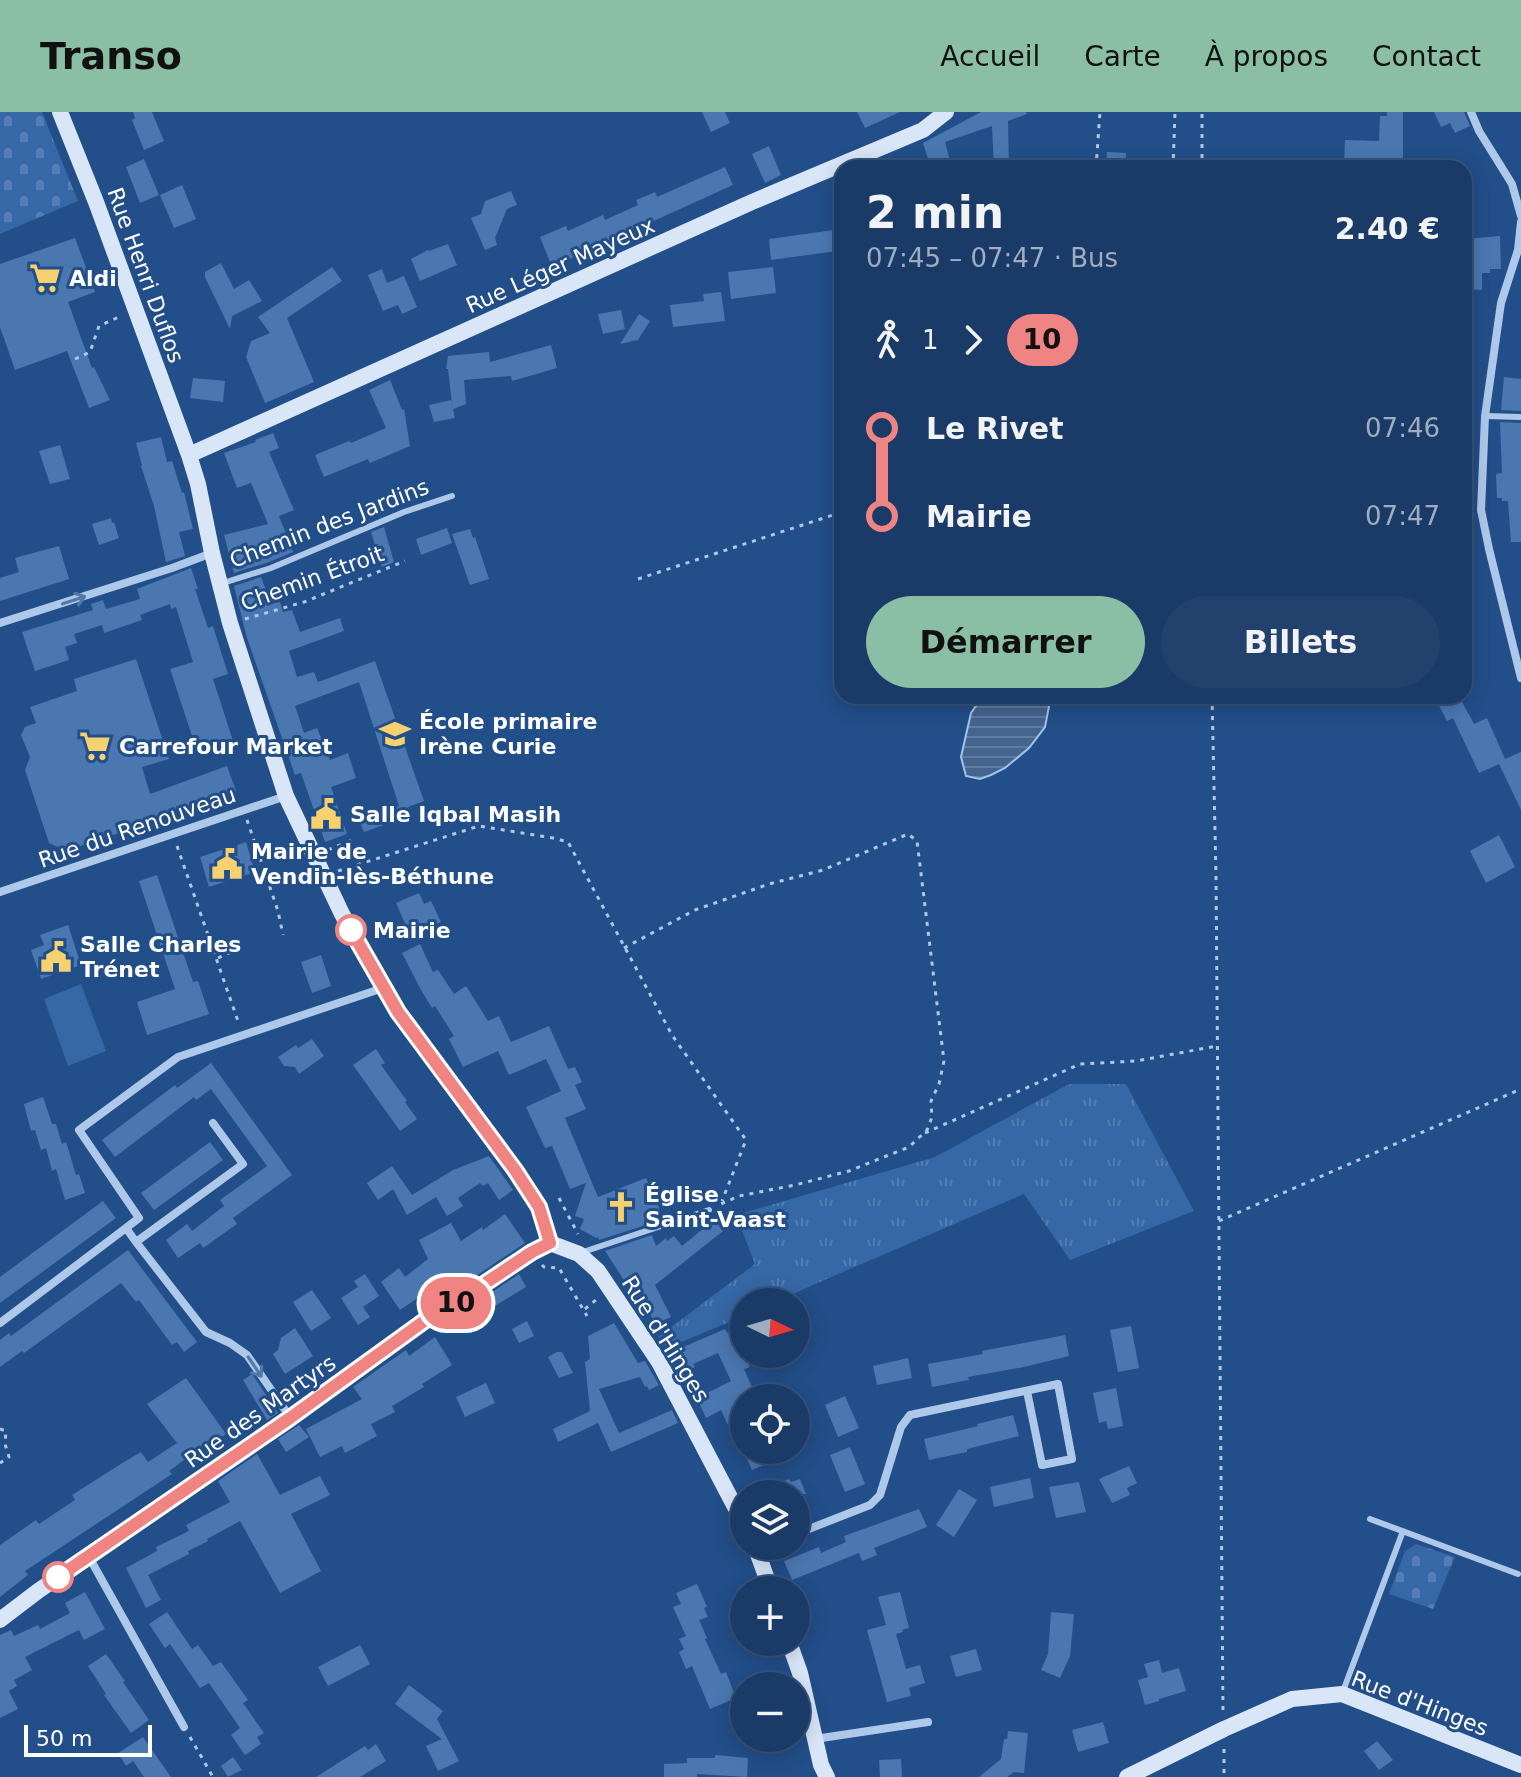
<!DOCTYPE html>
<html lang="fr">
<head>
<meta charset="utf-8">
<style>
	:root { --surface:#1a3a67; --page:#23416d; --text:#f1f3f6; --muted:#9fadc0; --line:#38547b; --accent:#8abfa5 }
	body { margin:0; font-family:"DejaVu Sans",sans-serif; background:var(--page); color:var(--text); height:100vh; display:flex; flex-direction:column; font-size:30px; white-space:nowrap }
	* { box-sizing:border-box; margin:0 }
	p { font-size:26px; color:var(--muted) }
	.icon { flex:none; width:44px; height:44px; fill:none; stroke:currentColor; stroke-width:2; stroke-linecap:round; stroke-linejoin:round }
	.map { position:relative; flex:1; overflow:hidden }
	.sheet { position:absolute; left:834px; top:48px; width:638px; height:544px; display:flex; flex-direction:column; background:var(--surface); border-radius:24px; box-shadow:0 4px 20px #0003,0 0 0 2px var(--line) }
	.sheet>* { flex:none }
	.badge { padding:0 16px; border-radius:26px; font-size:28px; line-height:52px }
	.needle { width:52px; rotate:95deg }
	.tools { position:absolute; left:730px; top:1176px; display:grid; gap:16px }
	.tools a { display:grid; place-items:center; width:80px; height:80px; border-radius:50%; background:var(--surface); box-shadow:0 4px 20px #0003,0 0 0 2px var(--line); font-size:40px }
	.scale { position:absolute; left:24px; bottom:20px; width:128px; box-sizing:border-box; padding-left:8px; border:4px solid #fff; border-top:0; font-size:22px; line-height:28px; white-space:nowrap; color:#fff; -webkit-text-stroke:6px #224e89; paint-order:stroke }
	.map>.badge { position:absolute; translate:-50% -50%; box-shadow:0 0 0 4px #fff }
	.legs { display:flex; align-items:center; gap:12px; height:88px; padding:0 32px; font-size:26px }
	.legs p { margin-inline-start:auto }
	.head { display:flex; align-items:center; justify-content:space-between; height:136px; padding:0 32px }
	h1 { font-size:44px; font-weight:600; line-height:60px }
	.action { display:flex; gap:16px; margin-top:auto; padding:16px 32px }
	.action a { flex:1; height:92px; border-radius:48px; background:var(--accent); color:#111; font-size:32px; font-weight:600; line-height:92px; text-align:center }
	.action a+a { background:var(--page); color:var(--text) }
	ul { padding:0 32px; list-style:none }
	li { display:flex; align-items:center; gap:28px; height:88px; font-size:30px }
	li i { display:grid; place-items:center; width:12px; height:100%; margin:0 10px; background:currentColor }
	li i::after { content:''; width:20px; height:20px; margin:-10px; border:6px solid; border-radius:50%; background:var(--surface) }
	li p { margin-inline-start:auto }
	li:first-child i { background:linear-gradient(#0000 50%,currentColor 0) }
	li:last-child i { background:linear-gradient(currentColor 50%,#0000 0) }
	header { display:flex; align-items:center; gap:48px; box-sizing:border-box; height:112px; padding:0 40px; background:var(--accent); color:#111 }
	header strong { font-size:38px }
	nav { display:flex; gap:44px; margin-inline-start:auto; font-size:28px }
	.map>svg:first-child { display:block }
</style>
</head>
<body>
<header>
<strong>Transo</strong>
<nav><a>Accueil</a><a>Carte</a><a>À propos</a><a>Contact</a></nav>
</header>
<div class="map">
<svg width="1521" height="1665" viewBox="0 0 1521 1665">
	<defs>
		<pattern id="grass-tufts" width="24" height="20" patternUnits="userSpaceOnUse" patternTransform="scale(2)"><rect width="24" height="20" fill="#3667a6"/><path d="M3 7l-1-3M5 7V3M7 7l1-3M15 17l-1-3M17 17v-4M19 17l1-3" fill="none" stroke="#547eb3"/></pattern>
		<pattern id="cemetery-stones" width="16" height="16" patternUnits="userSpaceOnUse" patternTransform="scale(2)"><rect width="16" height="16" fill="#3667a6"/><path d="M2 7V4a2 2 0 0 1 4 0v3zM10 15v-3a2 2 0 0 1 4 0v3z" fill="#547eb3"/></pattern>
		<pattern id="water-rules" width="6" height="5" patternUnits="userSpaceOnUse" patternTransform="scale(2)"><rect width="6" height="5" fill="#45648f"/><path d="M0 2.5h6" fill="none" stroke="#617ba0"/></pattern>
	</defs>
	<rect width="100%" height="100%" fill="#224e89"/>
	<path fill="url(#grass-tufts)" d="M1069 972H1126L1194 1099 1070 1148 1024 1082 806 1176 777 1190H744V1204L667 1236 658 1225 755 1152 736 1103 935 1045Z"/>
	<path fill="url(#cemetery-stones)" d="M0 0H42L78 89 0 122Z
		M1416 1432 1455 1445 1433 1497 1389 1482 1405 1439Z"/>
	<path fill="#3667a6" d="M81 872 106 939 68 954 44 887Z"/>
	<path fill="url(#water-rules)" stroke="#a2c3eb" stroke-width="2" d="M983 584H1051L1045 615 1029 636 1005 656 991 663 980 667 966 664 961 645 971 601Z"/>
	<path fill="#4b77b1" d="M133 0H152L164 29 144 38 132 8 135 6Z
		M702 0H725L730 11 711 20Z
		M857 0H900L865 16Z
		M981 0H1026L1027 2 1008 9 1009 56H994L992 14 945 30 952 56H931L923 31Z
		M1387 0H1403V47L1360 48V56H1344L1345 28 1379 29 1380 4H1387Z
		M1434 0H1464L1470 14 1455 21 1450 11 1441 15Z
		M769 34 781 63 765 71 752 42Z
		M1107 40 1126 41 1125 56H1106Z
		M144 47 159 83 140 91 126 55Z
		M725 55 733 73 552 155 540 125 566 114 568 119 603 103 605 108 638 93 636 88 646 84 655 80 657 85Z
		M182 73 196 107 174 116 160 83Z
		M511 79 517 93 507 97 495 126 497 133 485 138 471 106 481 102 485 89Z
		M834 118 837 139 771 148 769 127Z
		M1500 124 1501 157H1490V161H1482V178L1464 177V152L1466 153 1464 127Z
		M75 126 95 180 68 190 92 256 94 255 110 288 89 296 67 239 15 258 0 215V152Z
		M448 132 457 153 420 169 411 147 428 138 429 139Z
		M221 151 234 177 249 168 262 189 232 204 230 217 205 165V160Z
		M332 155 342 169 287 206 314 270 265 291 246 245 251 229 270 221 258 205Z
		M773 155 776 181 731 187 728 160Z
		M382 157 387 171 404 164 417 195 402 202 398 193 383 199 368 163Z
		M721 180 725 209 673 215 670 193 704 189 703 182Z
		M621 198 625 217 603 222 598 202Z
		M639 202 650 209 638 228 620 232Z
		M551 233 557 256 512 269 511 264 464 268 466 292 453 297 455 306 434 310 429 293 451 288 452 292 448 257H446L448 244 489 240 490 250Z
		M1504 265 1521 267V299L1501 298Z
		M193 266 225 269 223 290 190 286Z
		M390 268 402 298 404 297 410 334 370 351 368 347 324 365 315 343 349 329 351 331 386 316 369 278Z
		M1500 310 1521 311V430H1511L1508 389H1502V386H1497L1496 362 1502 361Z
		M273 321 279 336 269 340 294 398 279 404 293 440 269 450 234 461 224 423 268 412 251 371 237 376 224 341 256 330 255 328Z
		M161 325 167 350 172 349 182 381 184 380 193 417 179 420 185 444 166 450 154 394 141 354 142 353 136 331Z
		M60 333 70 367 50 372 39 339Z
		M111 406 112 411 114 410 119 426 99 433 92 412Z
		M384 415 394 450 382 455 371 420Z
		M447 416 452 431 421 443 416 427Z
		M470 417 473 426 475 425 489 467 470 473 452 422Z
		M59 434 69 467 0 489V466L19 460 15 446Z
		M191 456 198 477H195L208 516 213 514 228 562 213 567 233 629 197 639 170 557 193 550 176 495 171 497 170 492 140 503 142 508 104 521 102 513 74 522 77 531 65 535 69 548 35 559 22 520 93 498 91 492 103 488 106 497 140 487 137 477Z
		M261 465 271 492 280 490 283 500 292 498 300 520 340 506 344 519 289 539 297 565 314 560 318 570 375 549 424 689 408 695 412 703 364 720 359 708 399 694 359 570 295 594 304 621 317 616 330 648 348 641 356 666 331 675 347 722 325 730 301 661 295 663 247 526 234 474Z
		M136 547 169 647 142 655 150 682 227 654 236 679 157 704 158 708 66 739 49 731 25 658 30 645 21 623 25 615 36 611 30 595 77 579 74 567Z
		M1434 584H1459L1474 612 1487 606 1505 647 1521 640V698L1499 652 1479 661 1453 606 1447 609Z
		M1499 723 1515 755 1486 771 1470 739Z
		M246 730 255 760 209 775 200 745Z
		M157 763 193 870 198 869 209 902 147 923 137 890 175 877 139 769Z
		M419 781 424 792 431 789 441 810 410 823 396 791Z
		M68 813 81 853 41 867 31 838 44 833 40 823Z
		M420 832 433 860 438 858 454 882 466 874 488 909 499 904 511 930 549 914 568 957 575 955 582 970 575 973 586 997 565 1006 598 1085 646 1066 660 1098 646 1103 649 1112 599 1128 598 1125 596 1126 580 1117 584 1107 575 1104 586 1071 570 1077 552 1034 545 1036 526 995 561 979 546 947 509 963 498 939 463 955 449 927 454 924 435 894 432 896 421 878 402 841Z
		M321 843 331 874 312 881 301 850Z
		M312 927 324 944 299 962 295 955 284 954 278 945 296 933 298 936Z
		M376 937 385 951 381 953 407 989 405 990 417 1007 400 1019 353 953Z
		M211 951 292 1063 233 1106 237 1112 203 1136 200 1131 178 1146 166 1128 187 1112 192 1119 224 1094 220 1088 267 1054 211 977 196 988 194 985 115 1045 102 1028 175 973 177 976Z
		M43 985 52 1012H56L62 1032 66 1030 76 1063 79 1062 85 1081 65 1088 56 1057 52 1059 46 1036 41 1038 35 1018 31 1019 24 992Z
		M210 1030 223 1048 154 1098 141 1081Z
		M489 1044 513 1078 499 1088 488 1071 483 1074 480 1071 458 1086 463 1094 447 1104 436 1085 407 1103 393 1077 378 1088 367 1071 392 1054 412 1083 453 1058Z
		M103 1089 116 1106 0 1191V1165Z
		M505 1102 525 1131 470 1168 469 1167 446 1179 441 1170 400 1198 381 1170 399 1156 405 1165 428 1147 419 1128 451 1111 461 1129 482 1115 483 1118Z
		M715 1107 723 1119 655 1173 671 1205 655 1212 635 1172 629 1176 605 1139 652 1123 656 1134 666 1126 667 1129 674 1124 682 1134Z
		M128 1138 197 1230 184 1240 177 1230 172 1233 139 1188 136 1190 121 1171 24 1241 22 1239 0 1255V1228L9 1221 11 1224Z
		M365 1162 379 1184 363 1195 370 1205 358 1213 341 1186 358 1175 354 1169Z
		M519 1162 526 1175 488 1198 482 1187Z
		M312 1178 331 1206 311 1219 293 1190Z
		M527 1209 534 1224 519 1231 512 1217Z
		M614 1211 638 1251 645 1249 659 1273 649 1278 647 1274 645 1275 640 1265 599 1277 619 1321 672 1298 678 1311 611 1340 598 1311 558 1330 553 1317 590 1299 585 1250 590 1247 588 1224Z
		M1131 1214 1139 1256 1118 1260 1110 1218Z
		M295 1216 313 1244 285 1262 273 1242 278 1238 281 1226Z
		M725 1217 727 1221 733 1219 750 1255 744 1257 756 1284 744 1286V1316L732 1322 721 1298 706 1306 697 1286 731 1269 718 1241 693 1252 695 1255 678 1263 667 1242Z
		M1065 1223 1069 1244 1024 1255 968 1265 969 1268 932 1275 928 1252 983 1242 982 1239Z
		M435 1225 452 1253 422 1272 424 1275 392 1294 395 1300 371 1312 377 1324 345 1341 342 1334 320 1345 306 1317 362 1287 353 1275 406 1238 409 1244Z
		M557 1240H562L573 1261 559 1266 548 1245Z
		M908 1246 912 1266 877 1273 873 1254Z
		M252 1262 278 1301 267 1308 243 1268Z
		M186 1266 226 1322 206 1336 203 1334 169 1359 172 1362 25 1459 28 1463 0 1485V1433L36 1408 39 1412 75 1388 72 1383 124 1350 141 1340 148 1350 177 1331 147 1292Z
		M486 1271 495 1291 465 1305 456 1285Z
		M1116 1276 1123 1314 1108 1317 1106 1309 1099 1311 1093 1281Z
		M845 1284 859 1316 838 1325 825 1293Z
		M1013 1303 1019 1324 967 1337V1340L929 1348 924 1327 978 1314 977 1312Z
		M299 1313 309 1325 286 1340 278 1327Z
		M850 1335 865 1372 845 1380 830 1343Z
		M743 1338H769L773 1349 752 1358Z
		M257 1342 280 1383 320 1364 330 1383 291 1402 321 1459 280 1481 240 1409 207 1427 208 1429 188 1439 189 1442 148 1463 161 1488 146 1496 126 1456 157 1439 156 1435 189 1419 186 1413 230 1390 218 1369Z
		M1129 1354 1137 1371 1127 1376 1130 1383 1112 1391 1099 1367Z
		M1030 1366 1034 1386 994 1395 990 1375Z
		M789 1367 791 1370 800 1367 806 1382H754Z
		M1079 1370 1086 1400 1056 1406 1049 1375Z
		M959 1377 977 1388 954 1425 936 1413Z
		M919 1397 927 1415 874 1436 877 1443 862 1449 859 1441 792 1468 784 1449 819 1435 821 1441 846 1430 844 1424Z
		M697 1472 707 1495 704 1496 708 1505 699 1508 707 1526 705 1527 721 1562 726 1560 736 1586 710 1597 692 1554 686 1557 679 1540 684 1537 679 1527 686 1524 673 1495 681 1492 676 1481Z
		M85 1480 105 1517 84 1528 79 1518 25 1545 32 1558 14 1568 17 1574 9 1579 18 1597 0 1606V1523L11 1518 14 1524 38 1513 40 1517 70 1501 65 1491Z
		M900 1480 909 1516 902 1518 903 1520 896 1522 906 1557 920 1553 925 1571 909 1576 911 1584 887 1590 867 1518 886 1513 878 1485Z
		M167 1500 192 1537 198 1533 213 1554 221 1550 248 1588 243 1591 264 1621 257 1625 261 1632 245 1643 231 1623 240 1616 209 1571 200 1576 170 1532 165 1536 149 1512Z
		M1051 1500 1074 1502 1070 1544 1060 1566 1041 1558 1048 1542Z
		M360 1533 370 1552 328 1574 318 1555Z
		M976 1537 982 1558 956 1565 950 1544Z
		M106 1542 125 1569 123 1570 149 1608 131 1621 104 1583 106 1582 88 1554Z
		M1159 1548 1162 1561 1179 1556 1186 1579 1159 1587V1589L1145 1593 1138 1568 1148 1565 1144 1552Z
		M409 1573 443 1599 437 1607 459 1649 438 1659 426 1634 442 1627 395 1592Z
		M1103 1610 1109 1631 1078 1640 1072 1618Z
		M1008 1619 1028 1621 1024 1661 1014 1660 1007 1665H979L1001 1647 1004 1627H1007Z
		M143 1625 171 1665H144L133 1649 126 1654 118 1641Z
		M1377 1629 1393 1648 1379 1658 1364 1639Z
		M376 1632 386 1649 360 1665H316L365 1634 368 1638Z
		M715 1643 748 1646 747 1665 697 1662V1665H664V1652L687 1651V1646H715Z
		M233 1645 242 1658 228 1665 221 1654Z
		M901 1647 902 1665H880L879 1648Z"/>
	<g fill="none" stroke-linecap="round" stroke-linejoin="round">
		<path stroke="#aec8ea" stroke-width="3" stroke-dasharray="4 6" stroke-linecap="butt" d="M1096 56 1100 0
			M1173 56 1175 0
			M1202 56V0
			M75 247 90 240 99 214 121 204
			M638 467 842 400
			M245 507 304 490 405 449
			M1212 584 1216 765 1223 1601
			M247 708 278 799 283 823
			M177 734 239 912
			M328 738 350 729 360 751
			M259 741 295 737
			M338 759 479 714 553 726 568 730 672 923 746 1028 722 1089
			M624 836 695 798 769 772 823 758 908 722 917 729 944 949 939 972 931 989 932 1005 927 1018 909 1035 849 1059 795 1073 739 1084 721 1092
			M218 846 236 838
			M925 1021 1080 952 1136 949 1217 934
			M559 1086 578 1122
			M1219 1109 1521 977
			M542 1153 544 1155 559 1156 587 1204
			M585 1197 597 1187
			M0 1317 6 1319 5 1332 9 1345 0 1351
			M190 1625 213 1665
			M1224 1637V1665"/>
		<path stroke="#aec8ea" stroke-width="6" d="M1485 304 1521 305
			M223 471 271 456 404 400 452 384
			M580 1141 709 1098
			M1370 1407 1518 1462
			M1342 1582 1403 1419"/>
		<path stroke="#aec8ea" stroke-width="8" d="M1471 0 1479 19 1512 72 1521 104
			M1521 110 1518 138 1501 191 1485 304 1481 398 1489 437 1521 566
			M0 511 172 456 212 441
			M0 780 286 684
			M213 1011 243 1052 136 1130 206 1220 230 1231 247 1243 290 1305
			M136 1130 126 1116 139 1106 79 1018 178 945 383 876
			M0 1211 126 1116
			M796 1422 870 1393 880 1383 901 1315 910 1303 1058 1272 1072 1347 1042 1353 1027 1279
			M89 1445 184 1615
			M815 1627 928 1610"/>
		<path stroke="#d9e6f8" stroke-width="16" d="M60 0 96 90 189 343 198 372 212 441 230 511 286 684 342 802 398 900 515 1058 539 1095 550 1131
			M189 343 752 90 923 18 946 0
			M550 1131 579 1142 598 1159 659 1250 744 1412
			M755 1434 771 1478
			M0 1508 38 1479 290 1306 427 1207 457 1190 532 1140 550 1131
			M789 1530 800 1561 821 1653 827 1665
			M1127 1665 1224 1617 1292 1587 1342 1582 1521 1653"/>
	</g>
	<defs><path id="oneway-shaft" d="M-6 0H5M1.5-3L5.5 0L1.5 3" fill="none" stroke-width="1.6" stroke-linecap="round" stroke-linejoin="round" transform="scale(2)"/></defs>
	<g stroke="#5379ab">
		<use href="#oneway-shaft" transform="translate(74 488) rotate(-18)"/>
		<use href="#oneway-shaft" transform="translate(255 1255) rotate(56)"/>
	</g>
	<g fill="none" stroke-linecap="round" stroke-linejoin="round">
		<defs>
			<path id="line-1" d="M58 1465 290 1306 427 1207 457 1190 532 1140 550 1131 539 1095 515 1058 398 900 351 818"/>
		</defs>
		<use href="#line-1" stroke="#fff" stroke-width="18"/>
		<use href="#line-1" stroke="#f08482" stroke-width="12"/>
	</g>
	<defs>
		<symbol id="supermarket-bare" viewBox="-9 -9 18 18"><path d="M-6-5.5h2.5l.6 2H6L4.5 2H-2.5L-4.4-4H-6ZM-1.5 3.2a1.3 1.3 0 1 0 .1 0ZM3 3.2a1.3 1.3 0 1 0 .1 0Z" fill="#f6d170" stroke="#224e89" stroke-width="2.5" paint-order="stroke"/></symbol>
		<symbol id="school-bare" viewBox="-9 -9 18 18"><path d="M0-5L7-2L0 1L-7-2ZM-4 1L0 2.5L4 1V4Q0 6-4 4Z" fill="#f6d170" stroke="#224e89" stroke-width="2.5" paint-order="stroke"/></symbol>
		<symbol id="civic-bare" viewBox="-9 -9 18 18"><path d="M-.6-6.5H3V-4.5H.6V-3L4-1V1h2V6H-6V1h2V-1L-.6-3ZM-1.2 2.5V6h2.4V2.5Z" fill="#f6d170" stroke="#224e89" stroke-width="2.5" paint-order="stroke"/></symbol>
		<symbol id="church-bare" viewBox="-9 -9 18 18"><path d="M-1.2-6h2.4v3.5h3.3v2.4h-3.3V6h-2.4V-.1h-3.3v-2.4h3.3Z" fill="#f6d170" stroke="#224e89" stroke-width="2.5" paint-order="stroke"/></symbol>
	</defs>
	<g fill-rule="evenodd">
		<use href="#supermarket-bare" x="23" y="144" width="44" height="44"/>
		<use href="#school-bare" x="373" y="600" width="44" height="44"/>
		<use href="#supermarket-bare" x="73" y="612" width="44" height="44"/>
		<use href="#civic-bare" x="304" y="680" width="44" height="44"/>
		<use href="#civic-bare" x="205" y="730" width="44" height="44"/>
		<use href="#civic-bare" x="34" y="823" width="44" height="44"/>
		<use href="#church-bare" x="599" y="1073" width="44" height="44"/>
	</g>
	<g fill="#fff" stroke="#f08482" stroke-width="4">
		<circle cx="351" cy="818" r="14"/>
		<circle cx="58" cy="1465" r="14"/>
	</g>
	<g text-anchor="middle" stroke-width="6" stroke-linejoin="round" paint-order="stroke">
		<g font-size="22" fill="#fff" stroke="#224e89">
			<text transform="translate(560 153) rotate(-24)" y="8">Rue Léger Mayeux</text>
			<text transform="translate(146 163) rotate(70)" y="8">Rue Henri Duflos</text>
			<text transform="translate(329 411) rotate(-21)" y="8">Chemin des Jardins</text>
			<text transform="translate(312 466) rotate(-20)" y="8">Chemin Étroit</text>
			<text transform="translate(137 715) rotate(-19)" y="8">Rue du Renouveau</text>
			<text transform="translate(666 1227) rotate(58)" y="8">Rue d'Hinges</text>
			<text transform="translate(260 1299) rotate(-35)" y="8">Rue des Martyrs</text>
			<text transform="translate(1420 1591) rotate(21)" y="8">Rue d'Hinges</text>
		</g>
		<g font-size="22" font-weight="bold" fill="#fff" stroke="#224e89" text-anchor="start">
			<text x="69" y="174">Aldi</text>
			<text x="419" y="617">École primaire<tspan x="419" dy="25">Irène Curie</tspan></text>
			<text x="119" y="642">Carrefour Market</text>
			<text x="350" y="710">Salle Iqbal Masih</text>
			<text x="251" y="747">Mairie de<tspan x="251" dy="25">Vendin-lès-Béthune</tspan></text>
			<text x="80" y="840">Salle Charles<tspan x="80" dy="25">Trénet</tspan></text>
			<text x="645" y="1090">Église<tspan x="645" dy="25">Saint-Vaast</tspan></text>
		</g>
		<g font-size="22" font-weight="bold" fill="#fff" stroke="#224e89" text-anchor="start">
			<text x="373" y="826">Mairie</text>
		</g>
	</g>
</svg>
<div class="tools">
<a><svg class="needle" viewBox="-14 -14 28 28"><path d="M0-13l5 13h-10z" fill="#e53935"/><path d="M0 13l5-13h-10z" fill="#9fadc0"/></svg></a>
<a><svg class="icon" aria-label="locate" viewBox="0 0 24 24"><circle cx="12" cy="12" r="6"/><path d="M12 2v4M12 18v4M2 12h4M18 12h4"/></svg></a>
<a><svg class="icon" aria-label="layers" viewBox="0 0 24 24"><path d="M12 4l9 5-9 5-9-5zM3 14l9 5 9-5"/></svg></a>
<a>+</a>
<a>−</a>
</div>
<div class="scale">50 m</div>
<b class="badge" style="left:456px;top:1191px;background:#f08482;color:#111">10</b>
<section class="sheet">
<div class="head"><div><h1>2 min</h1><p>07:45 – 07:47 · Bus</p></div><b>2.40 €</b></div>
<div class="legs"><svg class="icon" aria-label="walk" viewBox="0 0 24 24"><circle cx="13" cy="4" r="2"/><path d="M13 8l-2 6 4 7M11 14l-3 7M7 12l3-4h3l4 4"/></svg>1<svg class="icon" aria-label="forward" viewBox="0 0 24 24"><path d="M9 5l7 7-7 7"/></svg><b class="badge" style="background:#f08482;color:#111">10</b></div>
<ul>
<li><i style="color:#f08482"></i><b>Le Rivet</b><p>07:46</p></li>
<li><i style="color:#f08482"></i><b>Mairie</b><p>07:47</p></li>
</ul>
<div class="action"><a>Démarrer</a><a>Billets</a></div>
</section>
</div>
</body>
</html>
